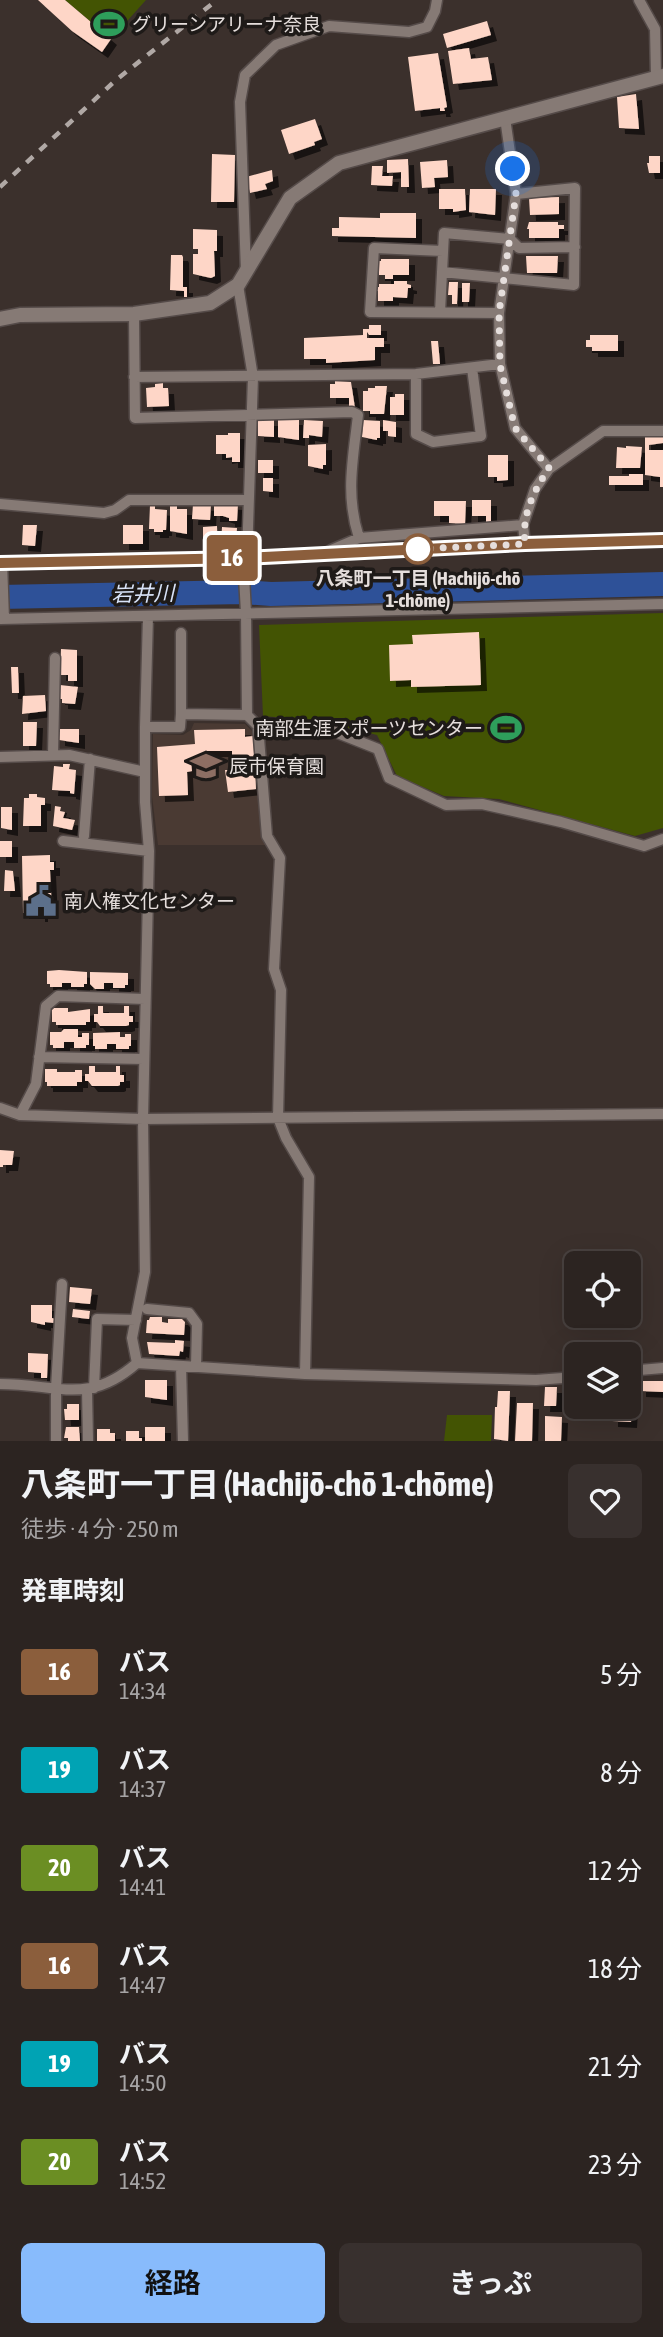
<!DOCTYPE html>
<html lang="ja">
<head>
<meta charset="utf-8">
<style>
	:root { --surface:#2c2421; --page:#38302e; --text:#f1f3f6; --muted:#a6a4a5; --line:#48413f; --accent:#88bbfc }
	body { margin:0; font-family:"Asap Condensed","Noto Sans JP",sans-serif; background:var(--page); color:var(--text); height:100vh; display:flex; flex-direction:column; font-size:26px; white-space:nowrap }
	* { box-sizing:border-box; margin:0 }
	p { font-size:23px; color:var(--muted) }
	.icon { flex:none; width:38px; height:38px; fill:none; stroke:currentColor; stroke-width:2; stroke-linecap:round; stroke-linejoin:round }
	.map { position:relative; height:1441px; overflow:hidden }
	.drawer { display:flex; flex-direction:column; background:var(--surface); flex:1 }
	.drawer>* { flex:none }
	.badge { padding:0 14px; border-radius:5px; font-size:24px; line-height:46px }
	.fabs { position:absolute; left:564px; top:1251px; display:grid; gap:14px }
	.fabs a { display:grid; place-items:center; width:77px; height:77px; border-radius:10px; background:var(--surface); box-shadow:0 7px 28px #0002,0 0 0 2px var(--line); font-size:35px }
	.you { position:absolute; width:35px; height:35px; margin:-18px; border:5px solid #fff; border-radius:50%; background:#1a73e8; box-shadow:0 0 0 10px #1a73e833 }
	.map>.badge { position:absolute; translate:-50% -50%; box-shadow:0 0 0 4px #fff }
	h2 { padding:0 21px; font-size:26px; line-height:63px }
	.round { display:grid; place-items:center; flex:none; width:74px; height:74px; border-radius:10px; background:var(--page) }
	.overview { display:flex; align-items:center; justify-content:space-between; height:119px; padding:0 21px }
	h1 { font-size:33px; font-weight:700; line-height:52px }
	.primary-button { display:flex; gap:14px; margin-top:auto; padding:14px 21px }
	.primary-button a { flex:1; height:80px; border-radius:10px; background:var(--accent); color:#111; font-size:28px; font-weight:700; line-height:80px; text-align:center }
	.primary-button a+a { background:var(--page); color:var(--text) }
	ul { padding:0; list-style:none }
	li { display:flex; align-items:center; gap:21px; height:98px; padding:0 21px }
	li div { flex:1 }
	li b { display:block; font-size:26px }
	li em { font-style:normal }
	li .badge { min-width:77px; font-weight:700; text-align:center }
	.map>svg:first-child { display:block }
</style>
</head>
<body>
<div class="map">
<svg width="663" height="1441" viewBox="0 0 663 1441">
	<defs>
		<filter id="shadow"><feDropShadow dx="6" dy="6" stdDeviation="0" flood-color="#0009"/></filter>
	</defs>
	<rect width="100%" height="100%" fill="#3b302c"/>
	<path fill="#4a3a33" d="M194 723 245 724 257 736 267 845H158L152 796 153 734 183 735 191 730Z"/>
	<path fill="#435403" d="M65 0H146L111 39Z
		M663 613V828L635 836 499 799 444 796 397 776 377 735 321 721 263 716 259 625Z
		M447 1415H492L491 1441H444Z"/>
	<g fill="none" stroke-linecap="round" stroke-linejoin="round">
		<path stroke="#2e5198" stroke-width="24" d="M0 597 242 592 271 594 663 584"/>
	</g>
	<path fill="#fed6c7" filter="url(#shadow)" d="M38 0H65L111 39 102 52 72 31Z
		M487 21 491 35 447 48 443 34Z
		M469 48 471 59 488 57 492 80 453 84 448 51Z
		M438 53 447 107 444 108 445 111H440V108L415 111 408 57Z
		M636 94 639 129 619 128 617 97Z
		M315 119 322 139 314 142 315 145 289 154 281 130Z
		M212 154 235 155 234 202H211Z
		M649 156H660V173H649L647 163H649Z
		M408 159 409 187H401V172L387 173V160Z
		M447 160 448 177 434 178 435 187 422 188 420 162Z
		M372 166H383L382 176H393L392 186 371 185Z
		M272 170 273 181 265 184 267 189 250 193 246 177Z
		M439 189H465L466 210 453 212V209H439Z
		M470 189H496L495 215 469 212Z
		M559 197V214L530 215 529 198Z
		M380 213H416V238L332 236V228H339V217L380 218Z
		M529 222H558V225H564V229H559V238H529V229H527Z
		M193 229 217 230V251H214L215 276 211 278 193 274V254H198V249H193Z
		M171 255H182L183 257V287H187V297H184V291L170 290Z
		M526 256H558L557 273H527Z
		M381 259H409V275H393V279H385V275H379V261H381Z
		M394 281H407V284L411 285V288H408L407 298 393 297V301H378V291H376V287H379V284H394Z
		M449 282H458L457 304H452V295H448Z
		M462 283H470L469 302H462Z
		M369 325H381V335H369L367 332V338H384V347H375V360L326 363V359H304V338L363 335V329H369Z
		M590 335H618V351H592V347H586V340H590Z
		M431 341H438L440 364H433Z
		M335 381 351 382 355 408H349V398H330V384H335Z
		M163 383V388H168L169 406 147 407 146 388 155 387V384Z
		M375 386H387L384 414H370V411H363V391H368V388H375Z
		M395 394H404V415H390V397H395Z
		M278 419H299V440L278 437Z
		M258 420H274V437L258 436Z
		M304 420 323 421 322 437 309 435V438H303Z
		M363 420 380 421V438H377V440L362 437Z
		M383 420 396 422V437L388 436V431H383Z
		M228 433H240V462H232V457L226 458V454H216V435H228Z
		M645 435H663V443L649 445V450H663V487H660V477L645 475Z
		M326 444V465H323V469L308 466V445Z
		M626 446 642 447 640 468H616L617 447 626 448Z
		M488 455H508V480L497 481V477H488Z
		M258 460H273V473H258Z
		M629 474H643V485H609V476H629Z
		M263 478H273V492L263 491Z
		M472 500H491V523H486V516H472Z
		M434 501H466L465 524 449 523V516H434Z
		M214 503 238 504 237 521H229V518L223 516H214Z
		M193 504 211 505 210 520 192 519Z
		M150 505H155V509L167 510 166 530H163V532H154V529H149Z
		M170 505H177V509H187V534L170 531Z
		M23 525H37L35 546 22 545Z
		M123 525H143V544H123Z
		M217 526 218 548 203 546V527Z
		M222 527 237 528 236 543H221Z
		M479 632 481 685 411 687V680L390 681 389 645 413 644 412 635Z
		M61 649 77 650V681H68V675H60Z
		M11 667H18L19 693H12Z
		M60 685 78 687 75 704 62 703V699H59Z
		M45 695 46 711 22 714 23 696Z
		M23 722H37L36 746H23Z
		M59 729H79V743L59 740Z
		M245 729V737L253 736 256 789 228 792 225 770H232V751H207L196 761 191 762 192 771 187 772 188 795 159 796 157 747 195 744 194 730Z
		M63 764H70L69 769 76 770 74 794 70 793V791L52 790 54 766 63 767Z
		M29 794H37V797L45 798V805H41V826H23L24 798H29Z
		M55 806 61 807 60 811 65 812 63 818 75 820 72 830 53 826Z
		M1 807H12V830L1 828Z
		M0 841H12V857H0Z
		M50 855V862H54V870H50L52 913H42V916H39V913H23L22 856Z
		M5 870 13 871 15 891H4Z
		M59 970 87 972V984H84V987H71V983H62V987H50V984H47V971Z
		M90 972 128 973V985H125V988H113V983H104V989H95L90 984Z
		M98 1006H103V1013H124V1006H129V1016H133V1022H129V1025L126 1026H100L97 1022H94V1014H98Z
		M54 1008H68V1012L90 1009V1022H86V1025H56V1022H52V1010Z
		M64 1029H78V1037H82V1033H89V1045H86V1048H74V1042H64V1048H53V1045H50V1032H61Z
		M120 1032V1037H125V1034H131V1046H129V1049H116V1044H107V1049H95V1046H93V1033Z
		M89 1066H95V1072H116V1066H120V1075H124V1082H120V1085L118 1086H92L88 1081H85V1074H89Z
		M45 1069H57V1072H75V1070H82V1082H77V1086H47V1082H45Z
		M0 1150 14 1151 12 1165H3V1167H0Z
		M70 1287 92 1289 90 1304 69 1302Z
		M31 1305H52V1318L55 1319 54 1323 45 1322V1325L31 1322Z
		M73 1309 90 1311 89 1319 72 1317Z
		M150 1317H162V1322L168 1323V1319H182L185 1322 184 1335 146 1333 147 1320H149Z
		M175 1340 184 1341 183 1352 180 1351 179 1356 149 1354 147 1342 175 1343Z
		M28 1353 48 1354 47 1378H41V1373L28 1372Z
		M145 1380H167V1400L145 1397Z
		M640 1381H663V1392L640 1391Z
		M545 1387H557L556 1406H544Z
		M628 1390H633L631 1422 612 1421V1407H628Z
		M498 1391H510L508 1441 494 1439 495 1407H497Z
		M517 1403H533L532 1441H515Z
		M67 1404H79V1420H65L64 1409H67Z
		M545 1416 562 1417 561 1441H545Z
		M66 1427H79L80 1441H68V1438H64Z
		M145 1427H165V1441H145Z
		M97 1429H110V1433H115V1441H97Z
		M126 1431H139V1438H142V1441H126Z"/>
	<g fill="none" stroke-linecap="round" stroke-linejoin="round">
		<defs>
			<path id="minor" d="M639 0 655 29 656 77
				M505 118 516 194 499 313 500 364 515 428 549 469
				M443 251 374 248 370 312 499 313
				M246 272 240 102 245 75 276 45 329 26 409 32 427 27 435 11 437 0
				M442 272 574 285 575 188 516 194
				M238 285 253 377 247 557
				M440 312 444 233 510 239 519 248 575 247
				M134 314 135 418 352 412 358 415C353 460 345 494 359 538
				M416 374V434L433 442 481 436 472 368
				M134 377 416 374 500 364
				M0 504 104 513 115 510 129 500H248
				M525 544 523 525 535 489 549 469 603 431H663
				M331 550 359 538 523 525
				M243 558 246 613 247 715 258 726 267 836 280 858 274 969 281 990 278 1118 286 1138 309 1177 305 1374
				M2 562 4 619
				M0 563 243 558 525 544 663 540
				M0 619 663 604
				M181 714V633
				M258 726 325 728 378 749 389 778 446 805 482 804 561 822 644 846 663 839
				M145 727H180L181 714 247 715
				M53 755 55 658
				M0 757 69 755 145 772
				M84 836 90 759
				M63 841 149 851
				M39 1057 144 1059
				M0 1108 20 1115 143 1119 663 1114
				M20 1115 36 1084 46 1006 58 996 145 999
				M147 1309 189 1313 197 1324 196 1366
				M137 1363 132 1338 145 1272 143 1119 149 851 145 802V727L148 616
				M181 1366 183 1441
				M628 1371 663 1368
				M0 1384C58 1384 88 1406 137 1363L305 1374 536 1380 576 1377
				M94 1388 97 1319 136 1320
				M87 1390 88 1441
				M56 1441V1388L62 1284"/>
			<path id="tertiary" d="M0 319 20 315 134 314 210 303 238 285 290 198 339 163 663 76"/>
		</defs>
		<use href="#minor" stroke="#554b49" stroke-width="13"/>
		<use href="#tertiary" stroke="#554b49" stroke-width="17"/>
		<use href="#minor" stroke="#867a75" stroke-width="10"/>
		<use href="#tertiary" stroke="#867a75" stroke-width="14"/>
		<path stroke="#b0a8a5" stroke-width="4.5" stroke-dasharray="9 9" stroke-linecap="butt" d="M0 187 116 80 217 0"/>
	</g>
	<g fill="none" stroke-linecap="round" stroke-linejoin="round">
		<defs>
			<path id="line" d="M0 563 243 558 525 544 663 540"/>
		</defs>
		<use href="#line" stroke="#fff" stroke-width="16"/>
		<use href="#line" stroke="#8b5e3c" stroke-width="10"/>
		<path stroke="#e5dedc" stroke-width="7" stroke-dasharray="0 12.6" d="M418 549 525 544C522 513 533 493 549 468L515 428 500 365 499 313 516 194 513 169"/>
	</g>
	<defs>
		<symbol id="stadium-bare" viewBox="-9 -9 18 18"><path d="M0-5a6.5 5 0 1 0 0 10a6.5 5 0 1 0 0-10ZM-3.5-1.8h7v3.6h-7Z" fill="#2e9e5b" stroke="#1e1a18" stroke-width="2.5" paint-order="stroke"/></symbol>
		<symbol id="school-bare" viewBox="-9 -9 18 18"><path d="M0-5L7-2L0 1L-7-2ZM-4 1L0 2.5L4 1V4Q0 6-4 4Z" fill="#8d6e63" stroke="#1e1a18" stroke-width="2.5" paint-order="stroke"/></symbol>
		<symbol id="civic-bare" viewBox="-9 -9 18 18"><path d="M-.6-6.5H3V-4.5H.6V-3L4-1V1h2V6H-6V1h2V-1L-.6-3ZM-1.2 2.5V6h2.4V2.5Z" fill="#5c6f8a" stroke="#1e1a18" stroke-width="2.5" paint-order="stroke"/></symbol>
	</defs>
	<g fill-rule="evenodd">
		<use href="#stadium-bare" x="87" y="2" width="44" height="44"/>
		<use href="#stadium-bare" x="484" y="706" width="44" height="44"/>
		<use href="#school-bare" x="184" y="744" width="44" height="44"/>
		<use href="#civic-bare" x="19" y="879" width="44" height="44"/>
	</g>
	<circle fill="#fff" stroke="#8b5e3c" stroke-width="3.5" cx="418" cy="549" r="14"/>
	<g text-anchor="middle" stroke-width="7" stroke-linejoin="round" paint-order="stroke">
		<g font-size="19" fill="#e5dedc" stroke="#1e1a18" text-anchor="start">
			<text x="132" y="31">グリーンアリーナ奈良</text>
			<text x="483" y="735" text-anchor="end">南部生涯スポーツセンター</text>
			<text x="229" y="773">辰市保育園</text>
			<text x="64" y="908">南人権文化センター</text>
		</g>
		<g font-size="19" font-weight="bold" fill="#e5dedc" stroke="#1e1a18">
			<text x="418" y="585">八条町一丁目 (Hachijō-chō<tspan x="418" dy="22">1-chōme)</tspan></text>
		</g>
		<g font-size="21" font-style="italic" fill="#d8e3f8" stroke="#1e1a18">
			<text transform="translate(143 594) rotate(-1)" y="7">岩井川</text>
		</g>
	</g>
</svg>
<div class="fabs">
<a><svg class="icon" aria-label="locate" viewBox="0 0 24 24"><circle cx="12" cy="12" r="6"/><path d="M12 2v4M12 18v4M2 12h4M18 12h4"/></svg></a>
<a><svg class="icon" aria-label="layers" viewBox="0 0 24 24"><path d="M12 4l9 5-9 5-9-5zM3 14l9 5 9-5"/></svg></a>
</div>
<div class="you" style="left:513px;top:169px"></div>
<b class="badge" style="left:232px;top:558px;background:#8b5e3c;color:#fff">16</b>
</div>
<section class="drawer">
<div class="overview"><div><h1>八条町一丁目 (Hachijō-chō 1-chōme)</h1><p>徒歩 · 4 分 · 250 m</p></div><a class="round"><svg class="icon" aria-label="heart" viewBox="0 0 24 24"><path d="M12 20l-8-8c-3-5 5-10 8-4 3-6 11-1 8 4z"/></svg></a></div>
<h2>発車時刻</h2>
<ul>
<li><span class="badge" style="background:#8b5e3c;color:#fff">16</span><div><b>バス</b><p>14:34</p></div><em>5 分</em></li>
<li><span class="badge" style="background:#00a3b4;color:#fff">19</span><div><b>バス</b><p>14:37</p></div><em>8 分</em></li>
<li><span class="badge" style="background:#6b8e23;color:#fff">20</span><div><b>バス</b><p>14:41</p></div><em>12 分</em></li>
<li><span class="badge" style="background:#8b5e3c;color:#fff">16</span><div><b>バス</b><p>14:47</p></div><em>18 分</em></li>
<li><span class="badge" style="background:#00a3b4;color:#fff">19</span><div><b>バス</b><p>14:50</p></div><em>21 分</em></li>
<li><span class="badge" style="background:#6b8e23;color:#fff">20</span><div><b>バス</b><p>14:52</p></div><em>23 分</em></li>
</ul>
<div class="primary-button"><a>経路</a><a>きっぷ</a></div>
</section>
</body>
</html>
